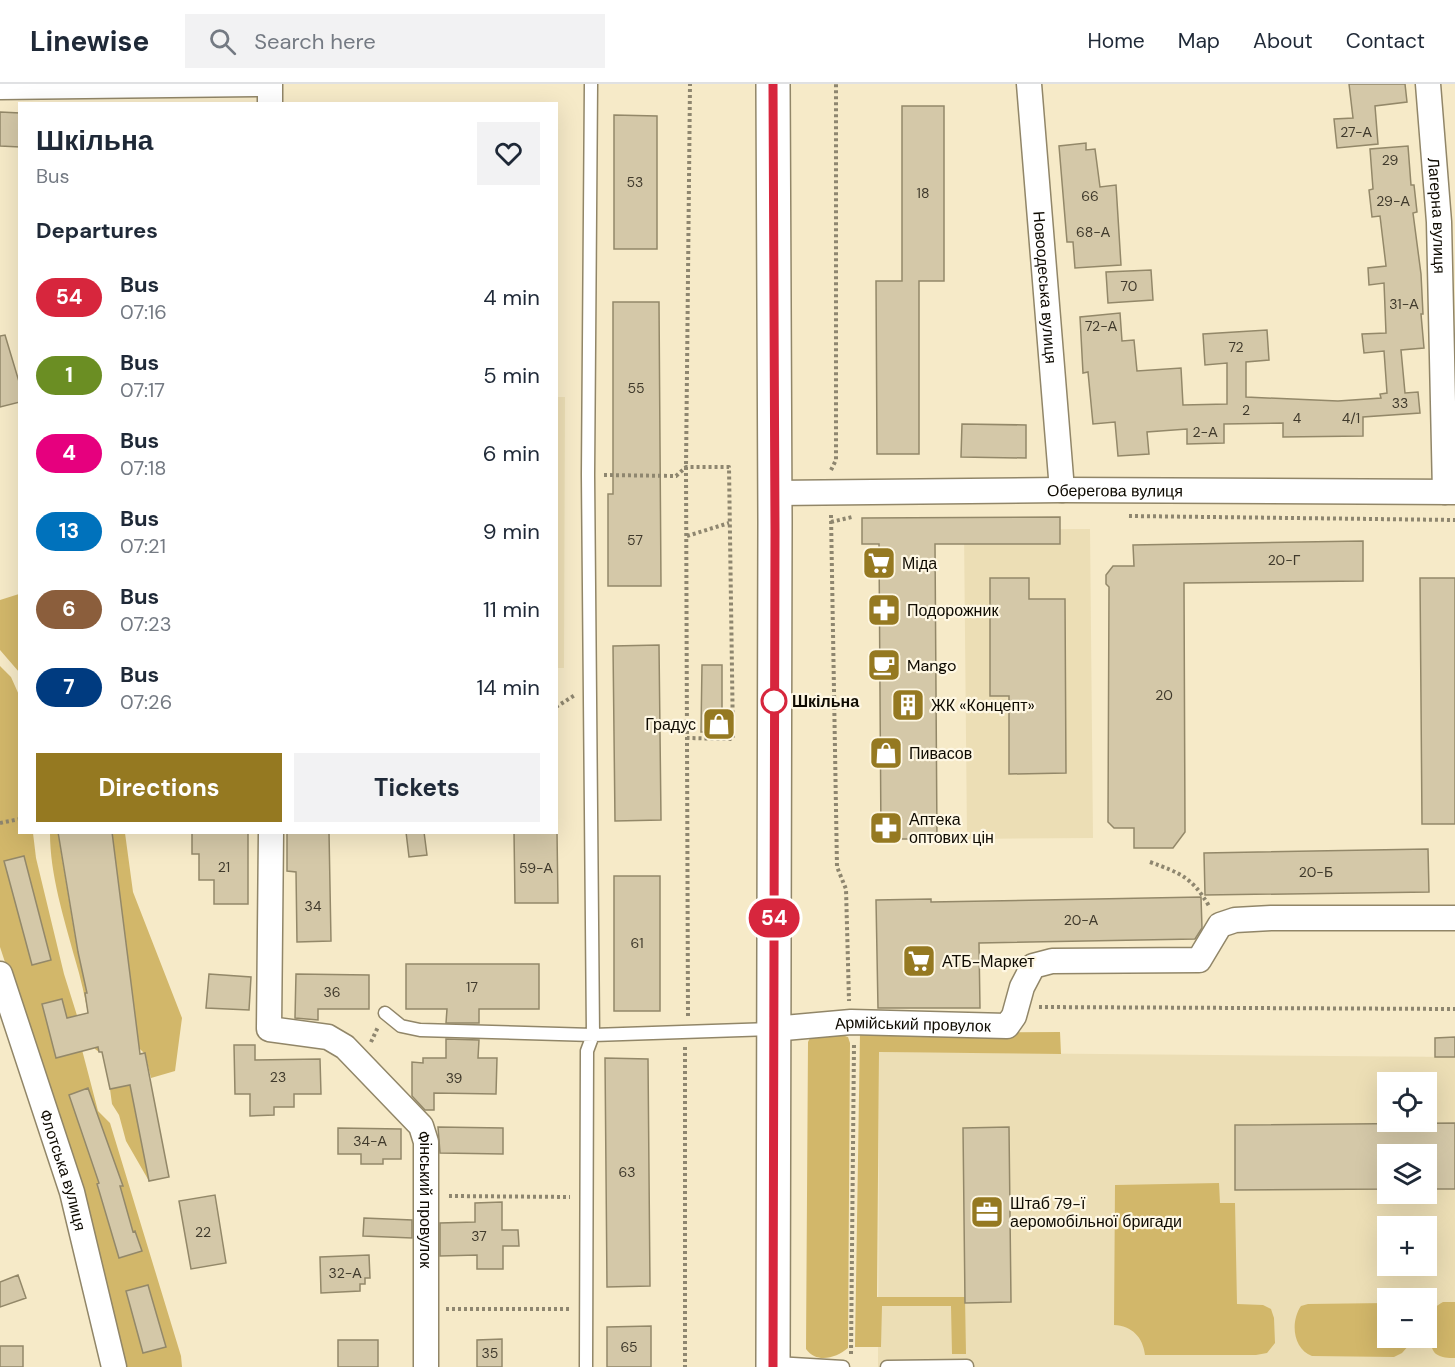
<!DOCTYPE html>
<html lang="en">
<head>
<meta charset="utf-8">
<style>
	:root { --surface:#fff; --page:#f2f2f3; --text:#1f2937; --muted:#747a83; --line:#e0e1e3; --accent:#957921 }
	body { margin:0; font-family:"DM Sans",sans-serif; background:var(--page); color:var(--text); height:100vh; display:flex; flex-direction:column; font-size:22px; white-space:nowrap }
	* { box-sizing:border-box; margin:0 }
	p { font-size:20px; color:var(--muted) }
	.icon { flex:none; width:33px; height:33px; fill:none; stroke:currentColor; stroke-width:2; stroke-linecap:round; stroke-linejoin:round }
	.map { position:relative; flex:1; overflow:hidden }
	.side { position:absolute; left:18px; top:18px; width:540px; height:732px; display:flex; flex-direction:column; background:var(--surface); border-radius:0px; box-shadow:0 6px 24px #0002 }
	.side>* { flex:none }
	.badge { padding:0 12px; border-radius:20px; font-size:21px; line-height:39px }
	.controls { position:absolute; left:1377px; top:988px; display:grid; gap:12px }
	.controls a { display:grid; place-items:center; width:60px; height:60px; border-radius:0px; background:var(--surface); box-shadow:0 6px 24px #0002; font-size:30px }
	.map>.badge { position:absolute; translate:-50% -50%; box-shadow:0 0 0 3px #fff }
	h2 { padding:0 18px; font-size:22px; line-height:54px }
	.round { display:grid; place-items:center; flex:none; width:63px; height:63px; border-radius:0px; background:var(--page) }
	.headline { display:flex; align-items:center; justify-content:space-between; height:102px; padding:0 18px }
	h1 { font-size:28px; font-weight:700; line-height:45px }
	.button { display:flex; gap:12px; margin-top:auto; padding:12px 18px }
	.button a { flex:1; height:69px; border-radius:0px; background:var(--accent); color:#fff; font-size:24px; font-weight:700; line-height:69px; text-align:center }
	.button a+a { background:var(--page); color:var(--text) }
	ul { padding:0; list-style:none }
	li { display:flex; align-items:center; gap:18px; height:78px; padding:0 18px }
	li div { flex:1 }
	li b { display:block; font-size:22px }
	li em { font-style:normal }
	li .badge { min-width:66px; font-weight:700; text-align:center }
	header { display:flex; align-items:center; gap:36px; box-sizing:border-box; height:84px; padding:0 30px; background:var(--surface); border-bottom:2px solid var(--line) }
	header strong { font-size:28px }
	nav { display:flex; gap:33px; margin-inline-start:auto; font-size:21px }
	.search { width:420px; height:54px; background:var(--page); display:flex; align-items:center; gap:15px; box-sizing:border-box; padding:0 21px; border-radius:0px; color:var(--muted); font-size:22px }
	.map>svg:first-child { display:block }
</style>
</head>
<body>
<header>
<strong>Linewise</strong>
<div class="search"><svg class="icon" aria-label="search" viewBox="0 0 24 24"><circle cx="10" cy="10" r="6"/><path d="M15 15l6 6"/></svg>Search here</div>
<nav><a>Home</a><a>Map</a><a>About</a><a>Contact</a></nav>
</header>
<div class="map">
<svg width="1455" height="1283" viewBox="0 0 1455 1283">
	<rect width="100%" height="100%" fill="#f6eac8"/>
	<path fill="#ecdeb5" fill-rule="evenodd" d="M557 313H565L564 584H556Z
		M1090 445 1093 754 967 755 964 446Z
		M879 968 1455 973V1283H878ZM1388 999H1426V1038H1388ZM1388 1071H1426V1110H1388ZM1388 1143H1426V1182H1388ZM1388 1215H1426V1254H1388Z"/>
	<path fill="#d2b76a" d="M19 510 18 516 19 588 0 566V516Z
		M0 582 11 593 19 611 20 748 33 749 36 774 64 890 80 941 81 962 98 1027 110 1039 181 1272 182 1283H123L83 1115 0 863Z
		M50 749H58L75 852 99 968 95 965C89 935 84 904 75 875 64 834 50 791 50 749Z
		M112 749H125L133 808 182 934 175 987 151 994 145 970 139 964Z
		M1060 948 1061 970 879 968 877 1213H965L966 1270H952L951 1222H882L881 1263H855L860 949Z
		M842 951 848 953 850 959 848 1264C836 1274 817 1280 806 1265L808 958 810 954Z
		M130 1001 149 1097 126 1057 119 1031 112 1020 110 1005Z
		M1219 1099 1220 1119H1235L1237 1220 1263 1221 1271 1225 1274 1234 1275 1259 1267 1269 1256 1271H1145C1143 1253 1132 1242 1114 1241L1115 1101Z
		M1443 1218H1455V1274C1448 1274 1442 1274 1436 1270 1427 1263 1429 1233 1435 1224 1437 1221 1440 1220 1443 1218Z
		M1387 1219 1388 1254H1409L1410 1260 1402 1269 1394 1273 1312 1272C1293 1265 1290 1238 1301 1222L1308 1220Z"/>
	<path fill="#d4c8a8" stroke="#938869" stroke-width="1.5" d="M1349 0H1405L1407 18 1375 22 1378 60 1337 64 1334 35 1353 34Z
		M902 22H944V197H919V370H877L876 197H902Z
		M0 28 20 29V63L0 62Z
		M614 31 657 32V165H614Z
		M1086 59V66L1095 65 1100 103 1116 101 1121 181 1075 184 1073 158H1067L1059 62Z
		M1408 62 1411 101H1414L1417 128 1413 129 1421 190 1423 230H1421L1424 264 1401 266 1405 309 1418 308 1420 329 1363 333V352L1283 353V339L1224 340V359L1187 360V345L1147 348 1149 370 1118 372 1115 338 1093 340 1088 288 1083 289 1080 233 1120 229 1122 257 1134 256 1137 287 1181 284 1183 321 1227 320V279L1205 281 1203 250 1267 246 1269 276 1246 278V313L1338 317 1381 314 1380 310 1387 309 1384 267 1364 269 1362 250 1386 249 1384 199 1369 201 1368 184 1386 182 1380 132 1372 133 1369 106 1373 105 1370 65Z
		M1151 186 1153 216 1108 219 1106 188Z
		M613 218H659L661 502H608V410H613Z
		M5 251 20 301V318L0 323V252Z
		M962 340 1026 341V374L961 373Z
		M1060 433V460H935L937 755H881L879 460H862V434Z
		M1363 457V497L1184 499 1185 748 1173 764H1134V744H1114L1108 738 1109 503 1106 500V491L1113 482H1134L1133 461Z
		M990 494H1029V515H1065L1066 689 1009 690V612H990Z
		M1420 494H1455V740H1422Z
		M659 561 661 736 615 737 613 562Z
		M702 581H722V648H701Z
		M58 748H112L140 970 145 969 169 1093 149 1097 130 1001 110 1005 102 968H99L98 963 56 974 42 920 62 915 67 934 88 929 85 909H87L78 868Z
		M192 748H248V820H214V796H199V770H192Z
		M287 748H329L331 857 297 858 296 788 287 787Z
		M406 748H424L427 771 409 773Z
		M514 748H557L558 819H515Z
		M1428 765 1429 808 1205 811 1204 769Z
		M24 772 51 876 32 881 4 777Z
		M614 792H660V927H614Z
		M1201 813 1202 844 1195 855 979 859 980 924H878L876 816 931 815V818Z
		M406 880H539V925H479V939H446L447 925H406Z
		M209 890 251 893 249 926 206 924Z
		M296 890 369 891V925H318V936L295 934Z
		M1455 953V973H1435V954Z
		M446 955 479 956 478 974H497L496 1010 434 1009V1026H425L412 1012V978L423 979V974H446Z
		M234 961H255V976L320 975 321 1010H294V1023H274V1031L250 1032V1010H235Z
		M605 974 648 975 650 1202 607 1203Z
		M88 1004 123 1102H120L133 1148 135 1147 142 1167 119 1174 97 1100 99 1099 69 1011Z
		M1455 1039V1105H1426V1071H1388V1105L1235 1106V1041Z
		M438 1043 503 1044V1070L440 1069Z
		M1009 1043 1011 1218 965 1219 963 1044Z
		M338 1044 401 1045V1075H383V1080H361V1070H338Z
		M215 1111 226 1179 191 1185 179 1117Z
		M502 1118V1146H518L519 1162H503V1185H477V1171L440 1172V1139L475 1138V1119Z
		M364 1134 412 1136V1154L363 1152Z
		M369 1171 370 1194H365V1200H360V1207L321 1209 320 1173Z
		M18 1191 26 1214 0 1223V1198Z
		M148 1201 166 1263 143 1269 126 1207Z
		M651 1242V1283H607V1243Z
		M502 1255V1283H477V1256Z
		M338 1256H378V1283H338Z
		M0 1262H23V1283H0Z"/>
	<g fill="none" stroke-linecap="round" stroke-linejoin="round">
		<defs>
			<path id="lane" d="M385 929 401 942 420 946 593 951 771 945
				M776 1279 843 1283
				M586 1283 587 967 593 951 588 391 591 0
				M887 1283 967 1282"/>
			<g id="street">
				<path id="s1" d="M1029 0 1062 406"/>
				<path id="s2" d="M1428 0 1439 138 1445 408"/>
				<path d="M0 3 258 0"/>
				<path d="M270 20V0"/>
				<path id="s3" d="M775 409 1062 406 1455 408"/>
				<path id="s4" d="M271 748 269 945 328 953 345 963 421 1042 426 1058V1283"/>
				<path id="s5" d="M0 890 72 1108 114 1283"/>
				<path id="s6" d="M773 945 851 938 1007 942 1014 932 1022 903 1033 882 1052 877 1199 876 1220 841 1235 836 1271 834H1455"/>
			</g>
			<path id="highway" d="M773 1283 775 438 773 0"/>
		</defs>
		<use href="#lane" stroke="#918668" stroke-width="15"/>
		<use href="#street" stroke="#918668" stroke-width="27"/>
		<use href="#highway" stroke="#918668" stroke-width="36"/>
		<path stroke="#8e866f" stroke-width="4" stroke-dasharray="3 3" stroke-linecap="butt" d="M831 386 836 376V0
			M604 391 676 392 686 383H729L733 655 687 654
			M831 431 837 783 846 805 849 917
			M1129 432 1455 436
			M831 438 852 433
			M687 452 729 439
			M556 623 575 611
			M0 739 20 735
			M1150 778C1180 789 1192 793 1209 822
			M1039 923 1455 925
			M688 932 686 383 690 0
			M371 958 378 943
			M685 963V1283
			M449 1112 570 1113
			M446 1225H571
			M851 1270 854 960"/>
		<use href="#lane" stroke="#fff" stroke-width="12"/>
		<use href="#street" stroke="#fff" stroke-width="24"/>
		<use href="#highway" stroke="#fff" stroke-width="33"/>
	</g>
	<g fill="none" stroke-linecap="round" stroke-linejoin="round">
		<defs>
			<path id="line" d="M773 1283 775 448 773 0"/>
		</defs>
		<use href="#line" stroke="#fff" stroke-width="14"/>
		<use href="#line" stroke="#d7263d" stroke-width="9"/>
	</g>
	<defs>
		<symbol id="supermarket-square" viewBox="-11 -11 22 22"><rect x="-9" y="-9" width="18" height="18" rx="4" fill="#957921" stroke="#fef7e3"/><path d="M-6-5.5h2.5l.6 2H6L4.5 2H-2.5L-4.4-4H-6ZM-1.5 3.2a1.3 1.3 0 1 0 .1 0ZM3 3.2a1.3 1.3 0 1 0 .1 0Z" fill="#fff"/></symbol>
		<symbol id="pharmacy-square" viewBox="-11 -11 22 22"><rect x="-9" y="-9" width="18" height="18" rx="4" fill="#957921" stroke="#fef7e3"/><path d="M-2-6h4v4h4v4h-4v4h-4v-4h-4v-4h4Z" fill="#fff"/></symbol>
		<symbol id="cafe-square" viewBox="-11 -11 22 22"><rect x="-9" y="-9" width="18" height="18" rx="4" fill="#957921" stroke="#fef7e3"/><path d="M-5.5-4.5H6V0H3Q3 3.5 0 3.5H-2.5Q-5.5 3.5-5.5 0ZM3-3.2v2h1.7v-2ZM-6 4.5H4V6H-6Z" fill="#fff"/></symbol>
		<symbol id="building-square" viewBox="-11 -11 22 22"><rect x="-9" y="-9" width="18" height="18" rx="4" fill="#957921" stroke="#fef7e3"/><path d="M-4-6H4V6H1V3H-1V6H-4ZM-2.5-4.3h1.7v1.8h-1.7ZM.8-4.3h1.7v1.8H.8ZM-2.5-1h1.7V.8h-1.7ZM.8-1h1.7V.8H.8Z" fill="#fff"/></symbol>
		<symbol id="shop-square" viewBox="-11 -11 22 22"><rect x="-9" y="-9" width="18" height="18" rx="4" fill="#957921" stroke="#fef7e3"/><path d="M-5-2.5h2.3a2.7 3.5 0 0 1 5.4 0H5L5.5 6h-11ZM-1.5-2.5h3a1.5 2.3 0 0 0-3 0Z" fill="#fff"/></symbol>
		<symbol id="office-square" viewBox="-11 -11 22 22"><rect x="-9" y="-9" width="18" height="18" rx="4" fill="#957921" stroke="#fef7e3"/><path d="M-6-3h4V-5.5h4V-3h4V5H-6ZM-1-4.5V-3h2v-1.5ZM-6 0V1H6V0Z" fill="#fff"/></symbol>
	</defs>
	<g fill-rule="evenodd">
		<use href="#supermarket-square" x="860" y="460" width="38" height="38"/>
		<use href="#pharmacy-square" x="865" y="507" width="38" height="38"/>
		<use href="#cafe-square" x="865" y="562" width="38" height="38"/>
		<use href="#building-square" x="889" y="602" width="38" height="38"/>
		<use href="#shop-square" x="700" y="621" width="38" height="38"/>
		<use href="#shop-square" x="867" y="650" width="38" height="38"/>
		<use href="#pharmacy-square" x="867" y="725" width="38" height="38"/>
		<use href="#supermarket-square" x="900" y="858" width="38" height="38"/>
		<use href="#office-square" x="968" y="1109" width="38" height="38"/>
	</g>
	<circle fill="#fff" stroke="#d7263d" stroke-width="3" cx="774" cy="617" r="12"/>
	<g text-anchor="middle" stroke-width="4.5" stroke-linejoin="round" paint-order="stroke">
		<g font-size="14" fill="#403a2c">
			<text x="1356" y="53">27-А</text>
			<text x="1390" y="81">29</text>
			<text x="635" y="103">53</text>
			<text x="923" y="114">18</text>
			<text x="1090" y="117">66</text>
			<text x="1393" y="122">29-А</text>
			<text x="1093" y="153">68-А</text>
			<text x="1129" y="207">70</text>
			<text x="1404" y="225">31-А</text>
			<text x="1101" y="247">72-А</text>
			<text x="1236" y="268">72</text>
			<text x="636" y="309">55</text>
			<text x="1400" y="324">33</text>
			<text x="1246" y="331">2</text>
			<text x="1297" y="339">4</text>
			<text x="1351" y="339">4/1</text>
			<text x="1205" y="353">2-А</text>
			<text x="635" y="461">57</text>
			<text x="1284" y="481">20-Г</text>
			<text x="1164" y="616">20</text>
			<text x="224" y="788">21</text>
			<text x="536" y="789">59-А</text>
			<text x="1316" y="793">20-Б</text>
			<text x="313" y="827">34</text>
			<text x="1081" y="841">20-А</text>
			<text x="637" y="864">61</text>
			<text x="472" y="908">17</text>
			<text x="332" y="913">36</text>
			<text x="278" y="998">23</text>
			<text x="454" y="999">39</text>
			<text x="370" y="1062">34-А</text>
			<text x="627" y="1093">63</text>
			<text x="203" y="1153">22</text>
			<text x="479" y="1157">37</text>
			<text x="345" y="1194">32-А</text>
			<text x="629" y="1268">65</text>
			<text x="490" y="1274">35</text>
		</g>
		<g font-size="16" fill="#0f0b02" stroke="#fef7e3">
			<text dy="6" stroke="none"><textPath href="#s2" startOffset="132">Лагерна вулиця</textPath></text>
			<text dy="6" stroke="none"><textPath href="#s1" startOffset="204">Новоодеська вулиця</textPath></text>
			<text dy="6" stroke="none"><textPath href="#s3" startOffset="340">Оберегова вулиця</textPath></text>
			<text dy="6" stroke="none"><textPath href="#s6" startOffset="140">Армійський провулок</textPath></text>
			<text dy="6" stroke="none"><textPath href="#s5" startOffset="206">Флотська вулиця</textPath></text>
			<text dy="6" stroke="none"><textPath href="#s4" startOffset="460">Фінський провулок</textPath></text>
		</g>
		<g font-size="16" fill="#0f0b02" stroke="#fef7e3" text-anchor="start">
			<text x="902" y="485">Міда</text>
			<text x="907" y="532">Подорожник</text>
			<text x="907" y="587">Mango</text>
			<text x="931" y="627">ЖК «Концепт»</text>
			<text x="696" y="646" text-anchor="end">Градус</text>
			<text x="909" y="675">Пивасов</text>
			<text x="909" y="741">Аптека<tspan x="909" dy="18">оптових цін</tspan></text>
			<text x="942" y="883">АТБ-Маркет</text>
			<text x="1010" y="1125">Штаб 79-ї<tspan x="1010" dy="18">аеромобільної бригади</tspan></text>
		</g>
		<g font-size="16" font-weight="bold" fill="#0f0b02" stroke="#fef7e3" text-anchor="start">
			<text x="792" y="623">Шкільна</text>
		</g>
	</g>
</svg>
<div class="controls">
<a><svg class="icon" aria-label="locate" viewBox="0 0 24 24"><circle cx="12" cy="12" r="6"/><path d="M12 2v4M12 18v4M2 12h4M18 12h4"/></svg></a>
<a><svg class="icon" aria-label="layers" viewBox="0 0 24 24"><path d="M12 4l9 5-9 5-9-5zM3 14l9 5 9-5"/></svg></a>
<a>+</a>
<a>−</a>
</div>
<b class="badge" style="left:774px;top:834px;background:#d7263d;color:#fff">54</b>
<section class="side">
<div class="headline"><div><h1>Шкільна</h1><p>Bus</p></div><a class="round"><svg class="icon" aria-label="heart" viewBox="0 0 24 24"><path d="M12 20l-8-8c-3-5 5-10 8-4 3-6 11-1 8 4z"/></svg></a></div>
<h2>Departures</h2>
<ul>
<li><span class="badge" style="background:#d7263d;color:#fff">54</span><div><b>Bus</b><p>07:16</p></div><em>4 min</em></li>
<li><span class="badge" style="background:#6b8e23;color:#fff">1</span><div><b>Bus</b><p>07:17</p></div><em>5 min</em></li>
<li><span class="badge" style="background:#e6007e;color:#fff">4</span><div><b>Bus</b><p>07:18</p></div><em>6 min</em></li>
<li><span class="badge" style="background:#0072bc;color:#fff">13</span><div><b>Bus</b><p>07:21</p></div><em>9 min</em></li>
<li><span class="badge" style="background:#8b5e3c;color:#fff">6</span><div><b>Bus</b><p>07:23</p></div><em>11 min</em></li>
<li><span class="badge" style="background:#003b80;color:#fff">7</span><div><b>Bus</b><p>07:26</p></div><em>14 min</em></li>
</ul>
<div class="button"><a>Directions</a><a>Tickets</a></div>
</section>
</div>
</body>
</html>
